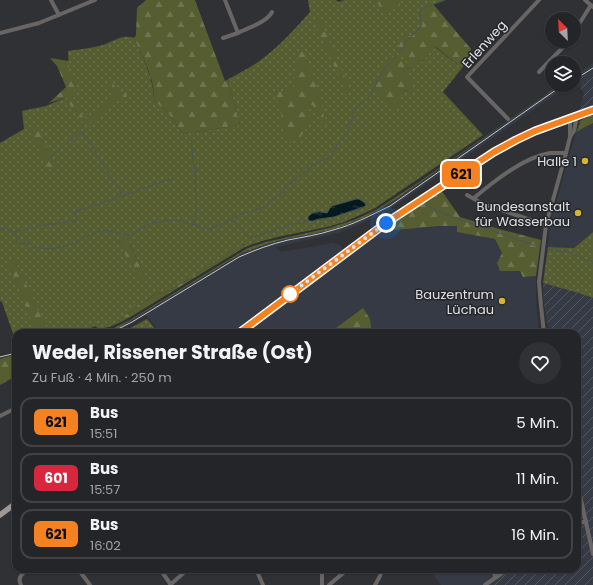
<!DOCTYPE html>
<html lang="de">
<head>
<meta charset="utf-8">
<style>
	:root { --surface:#232528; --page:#2f3134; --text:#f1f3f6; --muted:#a3a5a8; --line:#404245 }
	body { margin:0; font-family:Poppins,sans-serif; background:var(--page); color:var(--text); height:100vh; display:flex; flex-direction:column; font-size:15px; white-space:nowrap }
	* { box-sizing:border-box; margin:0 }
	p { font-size:13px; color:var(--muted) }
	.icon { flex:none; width:22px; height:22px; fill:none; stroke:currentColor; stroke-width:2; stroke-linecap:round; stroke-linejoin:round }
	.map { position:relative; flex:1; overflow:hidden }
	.drawer { position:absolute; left:12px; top:329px; width:569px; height:244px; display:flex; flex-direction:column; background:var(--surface); border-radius:12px; box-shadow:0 1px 3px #0004,0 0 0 1px var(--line) }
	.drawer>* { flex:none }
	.badge { padding:0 8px; border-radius:6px; font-size:14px; line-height:26px }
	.needle { width:26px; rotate:336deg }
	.buttons { position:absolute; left:545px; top:12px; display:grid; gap:8px }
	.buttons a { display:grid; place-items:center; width:36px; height:36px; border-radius:50%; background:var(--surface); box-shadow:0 1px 3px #0004,0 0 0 1px var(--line); font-size:20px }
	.you { position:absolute; width:20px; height:20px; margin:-10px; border:3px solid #fff; border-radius:50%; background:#1a73e8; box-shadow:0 0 0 6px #1a73e833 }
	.map>.badge { position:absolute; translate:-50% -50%; box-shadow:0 0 0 2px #fff }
	.round { display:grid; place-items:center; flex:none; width:42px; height:42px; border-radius:21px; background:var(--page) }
	.summary { display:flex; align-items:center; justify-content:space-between; height:68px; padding:0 20px }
	h1 { font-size:19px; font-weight:700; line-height:30px }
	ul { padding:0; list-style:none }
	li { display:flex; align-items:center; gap:12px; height:50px; margin:0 8px 6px; padding:0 12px; border:2px solid var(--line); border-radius:12px }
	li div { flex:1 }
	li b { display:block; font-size:15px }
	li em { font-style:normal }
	li .badge { min-width:44px; font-weight:700; text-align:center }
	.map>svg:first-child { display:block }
</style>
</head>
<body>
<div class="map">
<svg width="593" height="585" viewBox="0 0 593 585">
	<defs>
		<pattern id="industrial-furrows" width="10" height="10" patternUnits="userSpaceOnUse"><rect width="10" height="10" fill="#353a44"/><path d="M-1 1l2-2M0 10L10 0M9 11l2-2" fill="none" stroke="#52565f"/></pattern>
		<pattern id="grass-dots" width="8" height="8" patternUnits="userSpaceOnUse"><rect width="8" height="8" fill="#565d31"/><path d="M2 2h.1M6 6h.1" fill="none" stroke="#6e744f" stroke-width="1.8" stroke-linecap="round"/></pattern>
		<pattern id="forest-firs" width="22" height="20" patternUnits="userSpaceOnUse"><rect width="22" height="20" fill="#565d31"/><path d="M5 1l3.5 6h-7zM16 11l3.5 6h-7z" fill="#6e744f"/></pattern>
		<pattern id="water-ripples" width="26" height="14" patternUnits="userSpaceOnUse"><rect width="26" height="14" fill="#041a1f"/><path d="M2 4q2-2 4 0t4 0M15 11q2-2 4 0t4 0" fill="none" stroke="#283b3f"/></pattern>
	</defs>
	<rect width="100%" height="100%" fill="#2f3135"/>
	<path fill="#353a44" d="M593 63V70L574 81V76Z
		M560 85H569L405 199 382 214 358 225 338 233 276 247 281 252 333 243 340 245 343 249 232 333H161L146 315 114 333H106L115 330 143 313 242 253 276 241 336 228 355 222 372 214 389 204 402 195Z
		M593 123V232L574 248 548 247 550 224 576 132Z
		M439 226H457V232L495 239 502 253 497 263 520 271 523 277 536 276V300L539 332 535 333H246L349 255 369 240 385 231Z
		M429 569H488L491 573 493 585H441Z"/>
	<path fill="url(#industrial-furrows)" d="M593 70V106L579 111 584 94 577 80Z
		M543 283 579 293 593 298V585H493L491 573 488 569H577V465L581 476 577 459V333H549L544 305Z"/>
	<path fill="url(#grass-dots)" fill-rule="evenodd" d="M308 0H336L338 2 344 0H374L379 4 382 10 396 8 399 5V0H445L423 8 419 14 421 18 422 25 412 36 422 62 435 47 462 68 443 92 483 135 375 208 360 215 344 222 327 227 282 236 262 241 245 247 244 244 190 278 163 294 157 293 120 319 119 323 109 327 99 329 95 326 85 331 84 333H47V329L9 265 37 333H16V342L2 302 0 301V143L24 129 22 111 46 106 67 97 69 77 68 51C80 49 92 48 103 45 114 41 123 34 134 38 143 58 154 78 154 101 169 112 173 118 182 134L240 125 228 80 225 81C236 75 248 69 258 62 278 48 294 30 310 12ZM395 54 411 67 402 73 413 90 402 91 392 109 386 99ZM356 199H359L365 207C347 213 329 219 310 221L308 219 319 211 326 213 328 212 332 206ZM132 238 130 241V245L145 276 130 263 118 240Z
		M558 85H560L402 195C382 209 360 221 337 228 317 234 297 236 277 241 265 244 254 249 242 253L115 330 106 333H95L114 328 130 320 248 248 266 242 329 228 354 220 376 210 419 182 544 96Z
		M593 232V298L579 293 543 283 548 247 574 248Z
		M147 319 158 332 156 333H127L125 331Z"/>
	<path fill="url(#forest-firs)" d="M146 0H195L225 81 228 80 240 125 182 134C173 118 169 112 154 101 155 78 143 58 134 38L136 35 137 8Z
		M374 0H399L400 5 396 8 385 11 382 10 379 5Z
		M433 4 471 49 468 57 462 68 436 47 422 62 414 65 397 51 403 36H412L421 26C423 20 418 16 420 11L423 8Z
		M319 17 351 91 346 92 314 22Z
		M302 46 321 100 326 130 313 105H308L312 120 299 139 289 143 282 126 276 125V120L282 118 275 91H283L293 87 296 65Z
		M395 53 411 67 402 73 413 80V90L402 91 401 101 392 110 386 99 380 97 371 90 383 66Z
		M50 58 69 61V77H76L73 101 82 116 87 119 101 108 111 95 109 86 114 84 116 94 125 90 127 97 117 100 88 124H84C77 117 70 107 67 97L49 103 66 87 57 66Z
		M593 115V123L576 132 580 124 579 122 583 119Z
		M33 128 39 132 55 162 54 168 48 169 29 129Z
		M441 190 460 217 499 229 541 240 536 276 523 277 520 271H500L497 263 502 253 495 239 457 232V226H439L385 231 394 222Z
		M124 237 133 238 130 241V245L145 276 146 286C133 273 126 256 118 240Z
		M243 244 245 247 132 316 119 323 120 319 157 293 163 294 190 278Z
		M15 260 47 330V333H36L9 265Z
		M363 308 370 319 372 333H340L336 328Z
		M16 354V376L0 385V359Z"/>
	<path fill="url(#water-ripples)" stroke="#46555a" d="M356 199H359L365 203 366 206 334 217 319 219 313 221H310L308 220V217C313 210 320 212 327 213L330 208 332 206Z"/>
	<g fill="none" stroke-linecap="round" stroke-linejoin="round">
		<path stroke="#46555a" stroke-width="1" d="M399 53 403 48 405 43 422 25 419 12 421 9 445 0
			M191 141 195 173 196 214 192 225
			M49 158 82 131 123 196
			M366 205H368
			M425 205 450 216 539 247
			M231 221C246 223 241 236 251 238L292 224 302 223 308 220
			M0 229 4 228 14 232 18 243 22 244 27 242 34 247 50 249 62 247 75 243 96 232 107 230 121 234 128 235 135 232 152 223 177 220 208 229 221 225 243 213 254 211 268 205 274 198 283 193 288 185 293 182 308 169 314 164 330 157 336 147 343 139 347 133 352 120 354 111 362 102 368 99 385 68 396 56
			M211 229 213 233
			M14 232 44 225 77 221 74 212 123 196 173 178
			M547 249 562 251H567L593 263"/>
		<path stroke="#686564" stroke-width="4" d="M51 0 59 15
			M225 0 238 33C248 28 267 22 272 12
			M585 0 593 7
			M574 32 591 5
			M0 33 39 23 95 0
			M223 38 238 33
			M539 72 569 41
			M570 118V136
			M508 119 467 77 539 0
			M467 195 483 204 546 225
			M474 198C494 181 524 157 550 153 555 153 560 153 566 153
			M544 333 541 306 539 282 546 225 566 153 570 137 574 131 577 116
			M0 416 16 408
			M577 482 593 554
			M577 524 586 521
			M78 569 90 585
			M160 569 171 585
			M256 569 263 585
			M491 569 496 577
			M21 585C17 577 22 574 29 569
			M170 585 188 569
			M322 585V569
			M329 585 348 569
			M375 585 379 578 383 569
			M485 585 508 569"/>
		<path stroke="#9d9896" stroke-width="5.5" d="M238 333 386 223 495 152 535 131 593 110
			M0 515 16 503"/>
		<path stroke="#c8c9cc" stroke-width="1" d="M574 80 593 68
			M110 333 132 322 239 257C255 250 271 244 288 240 303 237 318 235 333 230 353 225 371 215 390 206L563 85
			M0 357 16 353"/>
	</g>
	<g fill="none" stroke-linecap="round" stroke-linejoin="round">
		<defs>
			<path id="line" d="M239 333 386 223 494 152 516 140 535 131 593 110"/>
		</defs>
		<use href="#line" stroke="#fff" stroke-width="9"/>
		<use href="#line" stroke="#f58220" stroke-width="6"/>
		<path stroke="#dfe0e3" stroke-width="4" stroke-dasharray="0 7.2" d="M290 294 386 223"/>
	</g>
	<g fill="#d7b434" stroke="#25272b" stroke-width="1.5">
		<circle cx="585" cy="161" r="4"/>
		<circle cx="578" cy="213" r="4"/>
		<circle cx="502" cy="301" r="4"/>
	</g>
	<circle fill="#fff" stroke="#f58220" stroke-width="2" cx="290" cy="294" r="8"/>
	<g text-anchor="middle" stroke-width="3" stroke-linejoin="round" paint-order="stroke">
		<g font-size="13" fill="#dfe0e3" stroke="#25272b">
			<text transform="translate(484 44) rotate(-48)" y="5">Erlenweg</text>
		</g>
		<g font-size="13" fill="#dfe0e3" stroke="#25272b" text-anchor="end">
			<text x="577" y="166">Halle 1</text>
			<text x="570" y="211">Bundesanstalt<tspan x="570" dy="15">für Wasserbau</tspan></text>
			<text x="494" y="299">Bauzentrum<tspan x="494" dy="15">Lüchau</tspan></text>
		</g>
	</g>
</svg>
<div class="buttons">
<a><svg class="needle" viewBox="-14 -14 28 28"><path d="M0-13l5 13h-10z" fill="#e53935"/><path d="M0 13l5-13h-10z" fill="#a3a5a8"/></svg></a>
<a><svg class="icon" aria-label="layers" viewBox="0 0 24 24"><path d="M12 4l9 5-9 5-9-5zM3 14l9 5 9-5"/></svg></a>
</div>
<div class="you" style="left:386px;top:223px"></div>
<b class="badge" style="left:461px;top:174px;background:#f58220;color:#111">621</b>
<section class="drawer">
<div class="summary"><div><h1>Wedel, Rissener Straße (Ost)</h1><p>Zu Fuß · 4 Min. · 250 m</p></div><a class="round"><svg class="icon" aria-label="heart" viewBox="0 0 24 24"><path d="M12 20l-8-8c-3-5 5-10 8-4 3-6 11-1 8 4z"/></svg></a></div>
<ul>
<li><span class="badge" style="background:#f58220;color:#111">621</span><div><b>Bus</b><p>15:51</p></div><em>5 Min.</em></li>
<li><span class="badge" style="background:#d7263d;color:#fff">601</span><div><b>Bus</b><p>15:57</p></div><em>11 Min.</em></li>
<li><span class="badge" style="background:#f58220;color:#111">621</span><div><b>Bus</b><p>16:02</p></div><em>16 Min.</em></li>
</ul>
</section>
</div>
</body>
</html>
